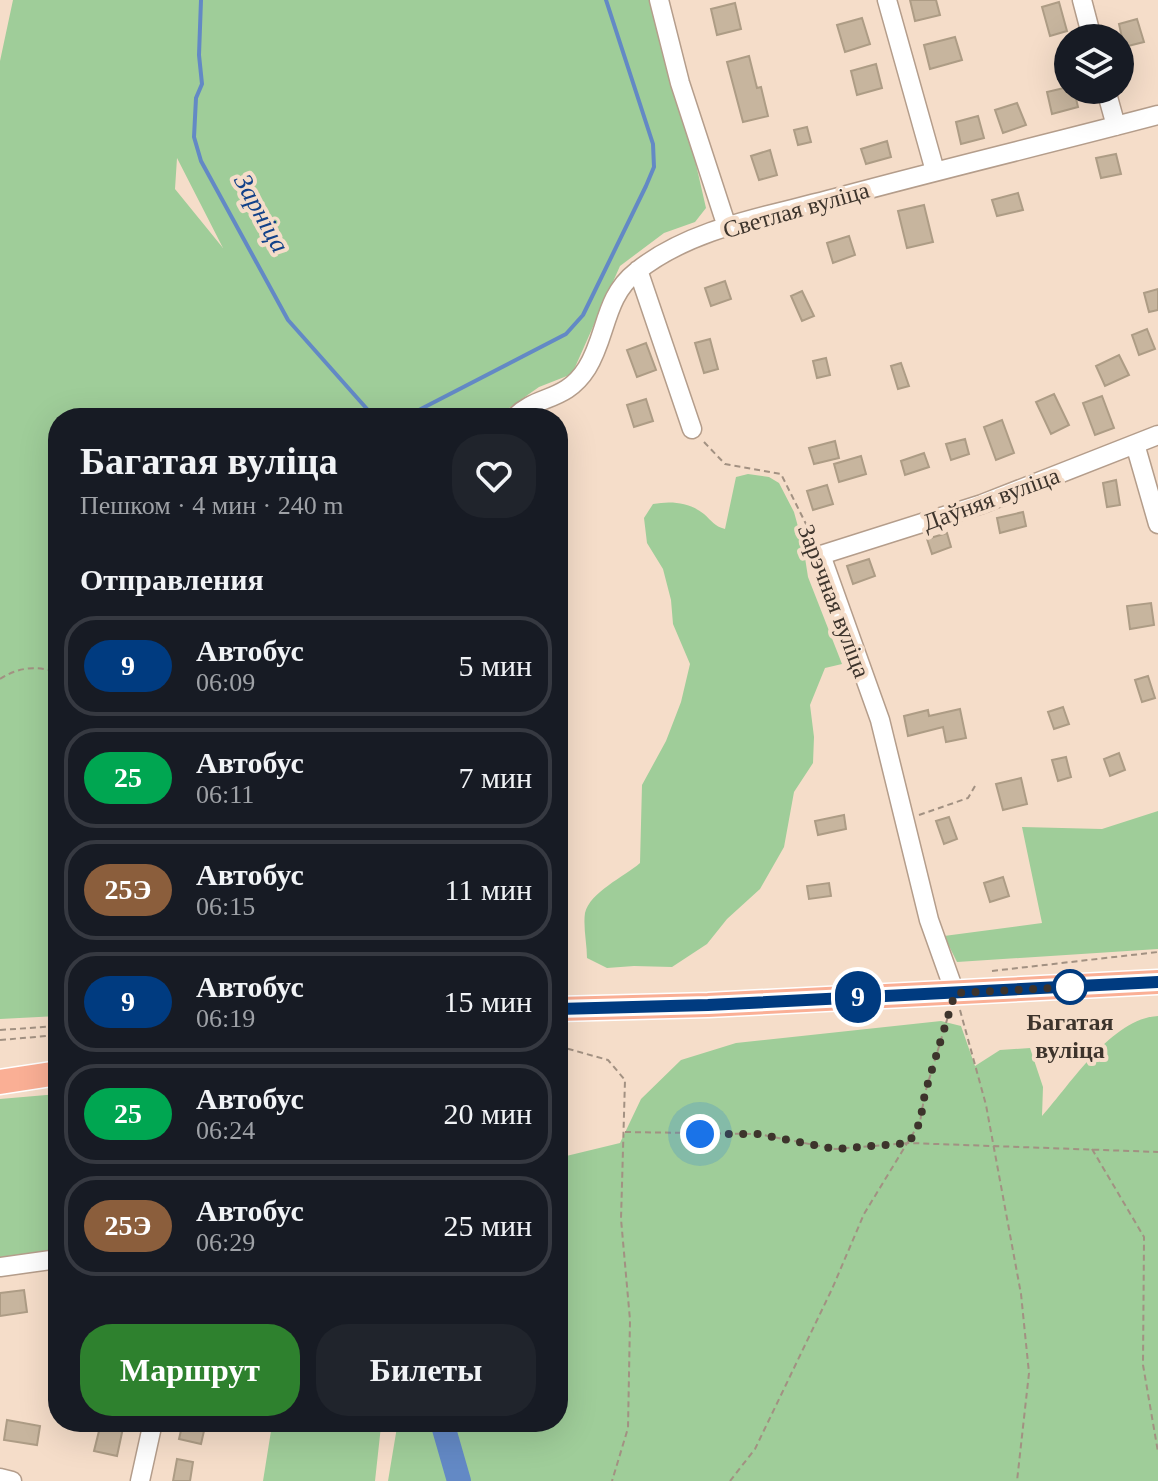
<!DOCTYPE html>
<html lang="ru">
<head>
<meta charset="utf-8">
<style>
	:root { --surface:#171b24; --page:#20242c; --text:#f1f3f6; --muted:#9ea1a6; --line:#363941; --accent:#2e812e }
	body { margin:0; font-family:"Times New Roman",serif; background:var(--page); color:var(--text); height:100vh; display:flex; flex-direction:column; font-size:30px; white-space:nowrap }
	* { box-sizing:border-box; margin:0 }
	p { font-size:26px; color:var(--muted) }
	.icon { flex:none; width:44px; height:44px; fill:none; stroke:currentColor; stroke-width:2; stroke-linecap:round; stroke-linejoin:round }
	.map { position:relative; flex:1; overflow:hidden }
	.drawer { position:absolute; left:48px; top:408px; width:520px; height:1024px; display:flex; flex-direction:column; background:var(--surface); border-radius:32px; box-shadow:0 8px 32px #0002 }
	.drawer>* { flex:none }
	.badge { padding:0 16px; border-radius:26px; font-size:28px; line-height:52px }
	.fabs { position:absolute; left:1054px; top:24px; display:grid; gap:16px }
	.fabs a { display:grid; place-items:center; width:80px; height:80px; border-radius:50%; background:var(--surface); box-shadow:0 8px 32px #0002; font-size:40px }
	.you { position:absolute; width:40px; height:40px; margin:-20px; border:6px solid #fff; border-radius:50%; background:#1a73e8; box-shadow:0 0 0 12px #1a73e833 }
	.map>.badge { position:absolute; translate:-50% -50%; box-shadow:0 0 0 4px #fff }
	h2 { padding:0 32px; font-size:30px; line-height:72px }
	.round { display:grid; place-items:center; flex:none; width:84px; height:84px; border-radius:32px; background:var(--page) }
	.head { display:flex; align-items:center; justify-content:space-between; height:136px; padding:0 32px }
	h1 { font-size:38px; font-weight:700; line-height:60px }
	.action { display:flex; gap:16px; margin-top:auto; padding:16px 32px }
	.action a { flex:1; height:92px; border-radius:32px; background:var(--accent); color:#fff; font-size:32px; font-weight:700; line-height:92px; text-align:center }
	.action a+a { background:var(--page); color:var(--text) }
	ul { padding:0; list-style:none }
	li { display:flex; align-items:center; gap:24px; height:100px; margin:0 16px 12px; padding:0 16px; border:4px solid var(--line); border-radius:32px }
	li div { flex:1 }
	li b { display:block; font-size:30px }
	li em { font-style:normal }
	li .badge { min-width:88px; font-weight:700; text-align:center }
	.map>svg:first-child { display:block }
</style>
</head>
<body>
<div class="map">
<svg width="1158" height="1481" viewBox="0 0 1158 1481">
	<rect width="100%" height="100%" fill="#f5ddc9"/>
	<path fill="#9fcd99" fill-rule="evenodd" d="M13 0H649L692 147 706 208 695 222 664 233 620 266 572 374 539 387 495 418H58V1016L0 1019V61ZM177 158 223 248 175 189Z
		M748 474 769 477 779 483 794 512 803 545 808 577 842 664 825 668 810 705 814 737 813 763 794 792 784 847 760 889 727 919 707 944 672 967 634 966 607 968 587 958C587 944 583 927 585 913 590 892 624 877 640 863L642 785 666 741 681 702 690 664 673 624 671 600 663 569 647 543 644 518 653 504C671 501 689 502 704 514 712 521 714 526 725 529L736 477Z
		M1158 811V949L957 962 944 936 1042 923 1022 827 1102 829Z
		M1158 1016V1481H388L397 1427 394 1422H558V1158L620 1143 641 1099 681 1060 736 1043 941 1021 961 1026 975 1066 1000 1050 1030 1048 1043 1087 1042 1116C1071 1084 1112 1018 1158 1016Z
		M58 1094V1251L0 1258V1099Z
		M270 1422H377L381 1426 375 1481H263L271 1431Z"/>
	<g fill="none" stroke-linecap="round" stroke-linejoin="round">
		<path stroke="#6389c5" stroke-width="4" d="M201 0 199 55 202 84 196 98 194 137 201 161 288 320 375 418
			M411 418 417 411 566 334 583 315 646 186 654 167 653 144 606 0"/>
		<path stroke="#6389c5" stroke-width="24" d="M442 1422 459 1481"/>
	</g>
	<path fill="#c7b59e" stroke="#ad9c85" stroke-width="2" d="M910 0H936L940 15 915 21Z
		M1059 2 1067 31 1050 36 1042 7Z
		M735 3 741 29 717 35 711 9Z
		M862 18 870 44 845 52 837 25Z
		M1137 19 1144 42 1124 47 1119 24Z
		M955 37 962 60 930 69 924 45Z
		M749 56 757 88 761 87 768 116 743 122 727 62Z
		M876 64 882 88 857 95 851 71Z
		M1068 87V90H1074L1078 107 1052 114 1047 92Z
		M1017 103 1026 125 1003 133 995 110Z
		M978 116 984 138 961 144 956 122Z
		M807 127 811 142 798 145 794 130Z
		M887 141 891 157 866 164 861 149Z
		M770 150 777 175 759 180 751 156Z
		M1116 154 1121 174 1101 178 1096 158Z
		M1018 193 1023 210 997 216 992 200Z
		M924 205 933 242 907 248 898 211Z
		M849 236 855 255 833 263 827 243Z
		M725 281 731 299 711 306 705 288Z
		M1158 289V310L1149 312 1144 293Z
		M802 291 814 316 802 321 791 296Z
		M1147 329 1155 349 1139 355 1132 335Z
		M710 339 718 369 704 373 695 343Z
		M646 343 656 370 637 377 627 350Z
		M1119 355 1129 375 1105 386 1096 366Z
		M826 358 830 375 817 378 813 361Z
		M901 363 909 386 898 389 891 366Z
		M1054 394 1069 425 1051 434 1036 402Z
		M1102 396 1114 428 1095 435 1083 403Z
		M646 399 653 421 634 427 627 405Z
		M1002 420 1014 453 996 460 984 427Z
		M965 439 969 454 951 460 946 444Z
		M835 441 839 458 814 464 809 448Z
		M924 453 929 467 905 475 901 461Z
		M861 456 866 474 839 482 834 464Z
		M1116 480 1120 505 1107 507 1103 483Z
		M827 485 833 504 813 510 807 491Z
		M1023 512 1026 526 1000 533 997 518Z
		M947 533 951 547 932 554 927 539Z
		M869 559 875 576 853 584 847 566Z
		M1151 603 1154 625 1130 629 1127 606Z
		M1148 676 1155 698 1142 702 1135 680Z
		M1063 707 1069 724 1054 729 1048 712Z
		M960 709 966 738 946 742 943 727 908 736 904 716 928 710 929 716Z
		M1119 753 1125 770 1110 776 1104 759Z
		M1066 757 1071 777 1058 781 1052 760Z
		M1021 778 1027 804 1003 810 996 784Z
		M844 815 846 829 818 835 815 821Z
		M949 817 957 839 944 844 936 821Z
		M1003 877 1009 896 990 902 984 883Z
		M829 883 831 896 809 899 807 886Z
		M24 1290 27 1312 0 1316V1293Z
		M7 1420 40 1426 37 1445 4 1440Z
		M183 1422H206L201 1444 179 1439Z
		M101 1423 123 1428 117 1456 94 1451Z
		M177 1459 193 1462 190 1481H173Z"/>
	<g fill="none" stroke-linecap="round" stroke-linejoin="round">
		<defs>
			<path id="minor" d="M659 0 680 83 727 227
				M887 0 935 171
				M1082 0 1092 38
				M1106 90 1116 126
				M638 270 692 429
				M514 418C537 394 565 403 587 368 607 336 604 297 636 272 689 229 764 217 828 200 938 170 1048 144 1158 115
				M1135 444 1158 524
				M955 993 929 920 880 720 821 555 982 504 1158 435
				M0 1267 58 1259
				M0 1478 12 1481
				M140 1481 153 1422"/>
			<path id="major" d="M558 1009 708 1005 1158 982
				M0 1082 58 1073"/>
		</defs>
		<use href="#minor" stroke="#b49d8b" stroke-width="21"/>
		<use href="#major" stroke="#fff" stroke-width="27"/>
		<path stroke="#a29182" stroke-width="2" stroke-dasharray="6 4" stroke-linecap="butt" d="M704 442 725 464 781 474 814 540
			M0 679C18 667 38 665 58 673
			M919 815 968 798 975 786
			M992 971 1158 952
			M960 1010 986 1105 1021 1294 1029 1373 1017 1481
			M0 1030 58 1026
			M0 1040 58 1035
			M558 1046 608 1060 625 1080 621 1219 630 1320 628 1428 612 1481
			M625 1132 758 1134 835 1149 909 1143 1158 1152
			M1092 1149 1144 1237 1143 1365 1158 1452
			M730 1481 755 1449 832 1289 864 1214 920 1122 925 1093 949 1013"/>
		<use href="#minor" stroke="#fff" stroke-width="18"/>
		<use href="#major" stroke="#faaf95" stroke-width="24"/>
	</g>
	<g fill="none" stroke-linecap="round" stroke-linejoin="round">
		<defs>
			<path id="line" d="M558 1009 708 1005 1158 982"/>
		</defs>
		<use href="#line" stroke="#fff" stroke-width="18"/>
		<use href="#line" stroke="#003b80" stroke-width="12"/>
		<path stroke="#3d342c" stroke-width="8" stroke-dasharray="0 14.4" d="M700 1134H758L835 1149 909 1143 920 1122 925 1093 955 993 1070 987"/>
	</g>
	<circle fill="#fff" stroke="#003b80" stroke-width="4" cx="1070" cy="987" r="16"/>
	<g text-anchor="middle" stroke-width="8" stroke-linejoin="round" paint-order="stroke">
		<g font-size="24" fill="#3d342c" stroke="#f5ddc9">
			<text transform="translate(796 210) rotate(-16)" y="8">Светлая вуліца</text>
			<text transform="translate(991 499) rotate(-20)" y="8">Даўняя вуліца</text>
			<text transform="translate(834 601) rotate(69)" y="8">Зарэчная вуліца</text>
		</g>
		<g font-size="24" font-weight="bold" fill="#3d342c" stroke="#f5ddc9">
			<text x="1070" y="1030">Багатая<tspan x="1070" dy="28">вуліца</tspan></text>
		</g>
		<g font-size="26" font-style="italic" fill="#124189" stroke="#f5ddc9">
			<text transform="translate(262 213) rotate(61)" y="9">Зарніца</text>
		</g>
	</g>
</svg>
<div class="fabs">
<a><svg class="icon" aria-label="layers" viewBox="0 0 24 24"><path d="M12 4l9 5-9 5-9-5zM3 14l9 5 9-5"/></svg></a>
</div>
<div class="you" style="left:700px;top:1134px"></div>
<b class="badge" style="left:858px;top:997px;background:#003b80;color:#fff">9</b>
<section class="drawer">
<div class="head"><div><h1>Багатая вуліца</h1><p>Пешком · 4 мин · 240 m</p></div><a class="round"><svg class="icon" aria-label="heart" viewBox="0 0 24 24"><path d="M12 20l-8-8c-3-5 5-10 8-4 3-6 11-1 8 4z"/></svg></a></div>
<h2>Отправления</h2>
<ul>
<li><span class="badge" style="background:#003b80;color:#fff">9</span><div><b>Автобус</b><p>06:09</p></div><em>5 мин</em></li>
<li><span class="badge" style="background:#00a651;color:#fff">25</span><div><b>Автобус</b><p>06:11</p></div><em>7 мин</em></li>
<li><span class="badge" style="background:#8b5e3c;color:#fff">25Э</span><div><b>Автобус</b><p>06:15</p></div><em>11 мин</em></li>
<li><span class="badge" style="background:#003b80;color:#fff">9</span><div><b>Автобус</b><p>06:19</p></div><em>15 мин</em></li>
<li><span class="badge" style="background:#00a651;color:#fff">25</span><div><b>Автобус</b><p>06:24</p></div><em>20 мин</em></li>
<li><span class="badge" style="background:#8b5e3c;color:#fff">25Э</span><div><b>Автобус</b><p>06:29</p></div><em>25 мин</em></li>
</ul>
<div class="action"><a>Маршрут</a><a>Билеты</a></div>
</section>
</div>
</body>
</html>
